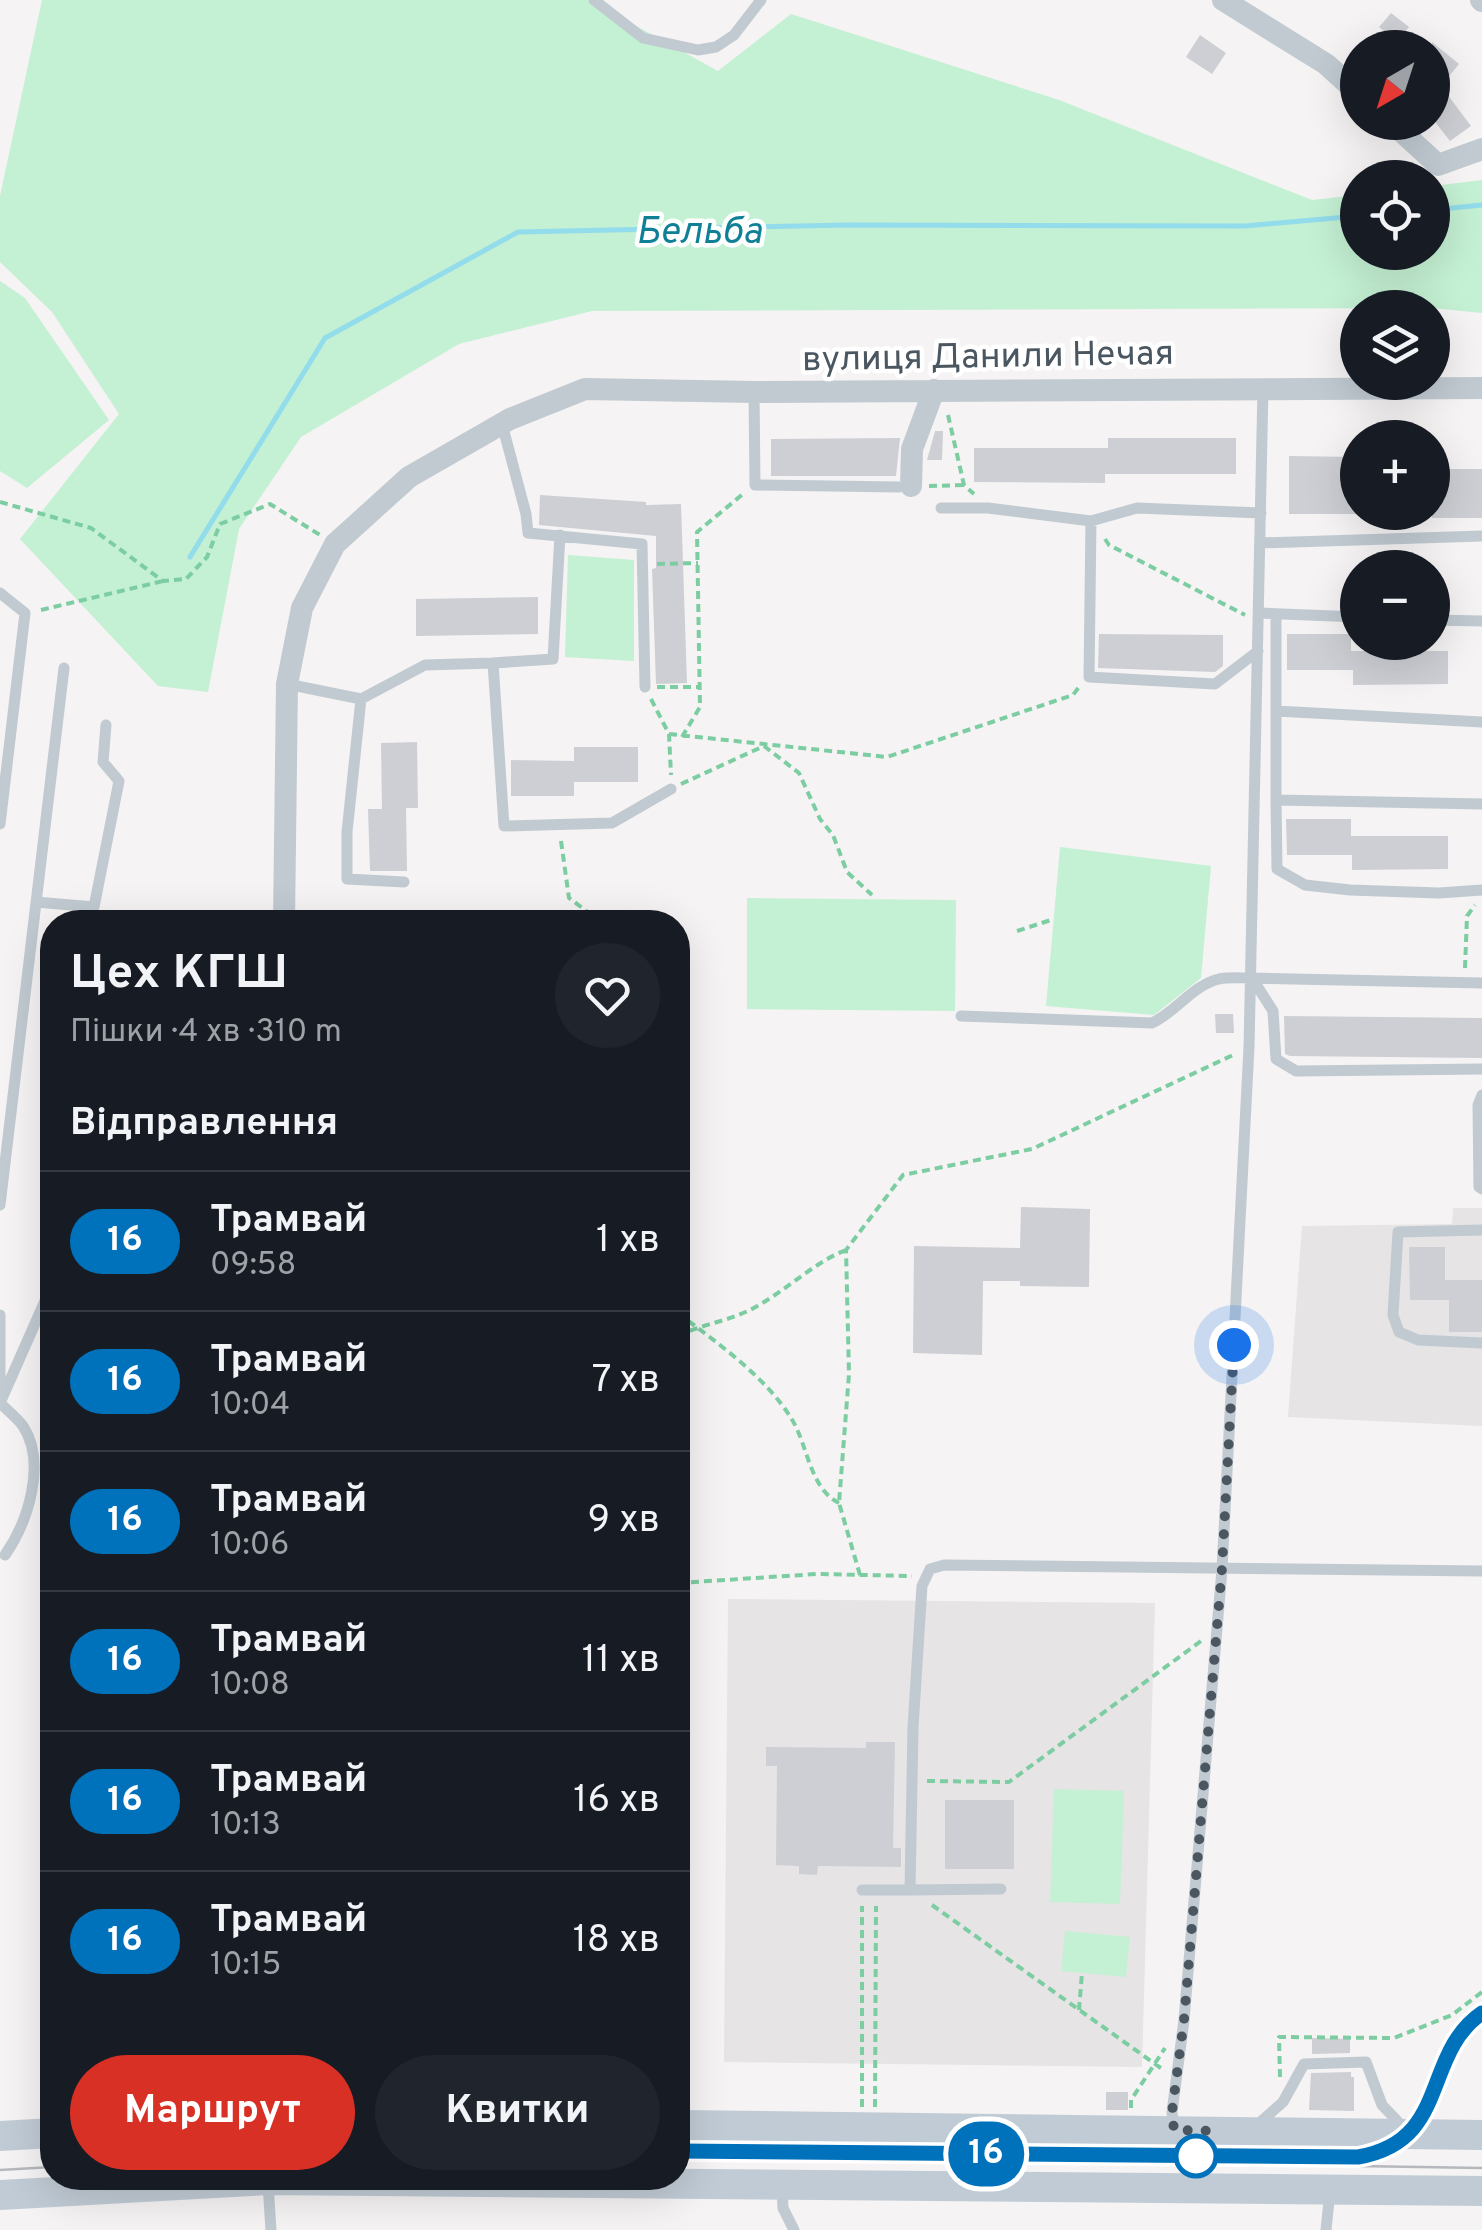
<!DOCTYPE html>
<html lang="uk">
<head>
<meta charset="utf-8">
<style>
	:root { --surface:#171b24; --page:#20242c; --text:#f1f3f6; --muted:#9ea1a6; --line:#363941; --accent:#d93025 }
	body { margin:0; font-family:Overpass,sans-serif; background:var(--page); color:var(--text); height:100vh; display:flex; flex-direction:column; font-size:38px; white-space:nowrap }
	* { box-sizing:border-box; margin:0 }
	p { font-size:32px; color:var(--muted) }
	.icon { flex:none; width:55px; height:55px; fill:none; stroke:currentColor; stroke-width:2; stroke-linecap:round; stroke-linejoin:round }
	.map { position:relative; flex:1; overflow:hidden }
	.sheet { position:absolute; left:40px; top:910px; width:650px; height:1280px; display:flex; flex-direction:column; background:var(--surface); border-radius:40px; box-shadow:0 10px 40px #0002 }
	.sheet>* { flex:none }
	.badge { padding:0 20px; border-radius:32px; font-size:35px; line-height:65px }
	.needle { width:65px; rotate:219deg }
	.tools { position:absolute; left:1340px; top:30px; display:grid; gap:20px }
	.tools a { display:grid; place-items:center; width:110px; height:110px; border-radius:50%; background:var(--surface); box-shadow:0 10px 40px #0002; font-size:50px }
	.you { position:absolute; width:50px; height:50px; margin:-25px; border:8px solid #fff; border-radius:50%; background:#1a73e8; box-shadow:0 0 0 15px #1a73e833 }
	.map>.badge { position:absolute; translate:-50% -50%; box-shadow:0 0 0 5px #fff }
	h2 { padding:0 30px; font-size:38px; line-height:90px }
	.round { display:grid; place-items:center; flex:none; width:105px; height:105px; border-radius:52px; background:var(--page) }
	.overview { display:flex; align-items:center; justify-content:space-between; height:170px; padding:0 30px }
	h1 { font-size:48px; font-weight:700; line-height:75px }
	.button { display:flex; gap:20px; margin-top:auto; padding:20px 30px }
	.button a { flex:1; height:115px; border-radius:60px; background:var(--accent); color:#fff; font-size:40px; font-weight:700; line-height:115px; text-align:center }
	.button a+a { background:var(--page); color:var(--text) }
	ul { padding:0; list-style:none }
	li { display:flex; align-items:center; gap:30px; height:140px; padding:0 30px; border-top:2px solid var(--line) }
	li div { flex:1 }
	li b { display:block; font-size:38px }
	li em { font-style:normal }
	li .badge { min-width:110px; font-weight:700; text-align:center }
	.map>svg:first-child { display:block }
</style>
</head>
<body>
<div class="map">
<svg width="1482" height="2230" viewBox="0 0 1482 2230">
	<rect width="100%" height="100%" fill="#f5f3f3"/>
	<path fill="#e6e4e5" d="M1453 1208H1482V1426L1288 1417 1302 1226 1452 1224Z
		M728 1599 1155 1603 1142 2067 724 2062Z"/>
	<path fill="#c4f0d3" d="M42 0H589L718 71 791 14 1059 100 1312 200 1357 195 1358 252H1432L1433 186 1482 180V313L1432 308 592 311 459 344 301 437 239 529 208 692 158 686 20 539 119 414 52 312 0 262V196Z
		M0 281 25 298 109 420 27 488 0 471Z
		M568 555 634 560V661L565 657Z
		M1060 847 1211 866 1201 978 1154 1015 1046 1006Z
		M747 898 956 900 955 1011 747 1009Z
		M1054 1789 1124 1791 1120 1904 1050 1902Z
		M1065 1931 1130 1937 1126 1977 1061 1971Z"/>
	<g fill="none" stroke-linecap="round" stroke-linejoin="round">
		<path stroke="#92dceb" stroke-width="5" d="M1432 210 1482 205
			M190 557 325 338 518 232 847 225 1245 226 1358 216"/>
	</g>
	<path fill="#cdcfd4" d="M1391 13 1409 27 1397 42 1379 27Z
		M1200 35 1226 53 1212 74 1186 57Z
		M1432 42 1459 64 1441 86 1471 126 1450 141 1432 118Z
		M935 431H943L942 460H927Z
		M900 438 896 476H771V439Z
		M1108 438H1236V474H1105V483L974 482V448H1108Z
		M1289 456 1358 457V514H1289Z
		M1432 469H1482V518H1432Z
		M540 495 646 502V505L681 504 687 683 656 684 652 569 656 568V536L539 525Z
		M538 597V634L416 636V599Z
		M1099 634 1223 635V666L1215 672 1098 668Z
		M1287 634H1351V651H1448V684L1353 685V670H1287Z
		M417 742 418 808H406L407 871H370L368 809H382L381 743Z
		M574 747H638V782H574V796H511V760L574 761Z
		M1286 819H1351V836H1448V869L1352 870V855H1287Z
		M1215 1014H1233L1234 1033H1216Z
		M1284 1016 1482 1018V1058L1290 1056 1285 1054Z
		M1021 1207 1090 1209 1089 1287 1020 1286V1281H983L982 1355 913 1353 914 1246 1020 1248Z
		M1409 1247H1445V1280H1482V1332H1449V1300H1410Z
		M866 1742H895L893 1848H901V1867L818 1866 817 1875 799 1874V1866L776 1865 777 1766H766V1747L866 1748Z
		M945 1800H1014V1869H945Z
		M1312 2038 1350 2039V2053L1312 2054Z
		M1351 2072V2077H1354V2111L1309 2110 1311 2073Z
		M1106 2092H1128V2110H1106Z"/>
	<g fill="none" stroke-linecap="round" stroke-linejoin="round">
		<path stroke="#7ccda2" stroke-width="4" stroke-dasharray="8 5" stroke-linecap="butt" d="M948 415 964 485 974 494
			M929 486 964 485
			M0 502 91 528 163 581 186 579 207 557 220 524 270 504 320 535
			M1105 539 1109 545 1245 615
			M657 564 698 563
			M41 610 163 581
			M657 687H699
			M651 699 669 734 671 775
			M669 734 887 757 1073 695 1079 687
			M682 737 700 707 697 532 743 494
			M681 784 764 746 799 773 820 819 833 835 847 872 872 895
			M561 841 569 898 593 916 595 922
			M1017 931 1054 919
			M1465 968 1467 916 1475 905
			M678 1313C716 1342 765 1376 791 1418 808 1444 809 1488 839 1503
			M678 1336C704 1323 733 1321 759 1305 789 1288 815 1262 846 1250
			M860 1575 839 1503 849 1374 846 1250 903 1175 1032 1149 1233 1055
			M678 1583 817 1574 912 1576
			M927 1781 1009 1782 1201 1641
			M932 1905 1165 2071
			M1079 2010 1082 1973
			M1280 2077 1279 2037 1394 2038 1452 2015 1482 1992
			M862 2107V1906
			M875 2107 876 1906
			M1131 2108V2100L1165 2048"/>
		<path stroke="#c1cad1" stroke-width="11" d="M594 0 643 38 698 50 716 47 734 35 761 0
			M754 392 755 485 899 487
			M502 424 526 514 528 533 642 544 645 687
			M941 508H988L1091 521 1137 508 1261 513
			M1091 521 1089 677 1215 684 1258 651
			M1260 543 1482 536
			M0 593 25 613 0 824
			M1259 613 1358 617
			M1276 614V711L1482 722
			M1432 620 1482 621
			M493 663 553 659 560 535
			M287 684 361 699 425 665 493 663 504 826 612 823 671 789
			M361 699 347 832V879L404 882
			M1276 711V800L1482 804
			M1276 800 1277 869 1305 885 1350 890 1439 893 1482 890
			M36 902 94 907 119 781 103 762 106 725
			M1252 978 1482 983
			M961 1016 1152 1023C1176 1012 1193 985 1219 979 1229 977 1241 978 1252 978L1273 1011 1276 1059 1296 1071 1482 1069
			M1482 1095 1478 1105 1479 1187 1482 1189
			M0 1205 64 668
			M1482 1230 1398 1232 1393 1315 1399 1332 1418 1340 1482 1343
			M0 1315V1393
			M0 1403C7 1410 17 1418 23 1426 47 1463 28 1522 5 1555
			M0 1403 52 1285
			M862 1890H910L913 1727 922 1586 930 1569 944 1565 1482 1571
			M910 1890 1001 1889
			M1257 2125 1283 2102 1304 2064 1366 2062 1382 2105 1403 2127
			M1174 2130 1172 2112 1184 2020 1222 1569 1249 1047 1263 387
			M268 2184 271 2230
			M782 2187 783 2208 794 2230
			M1326 2230 1330 2191"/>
		<path stroke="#c1cad1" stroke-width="22" d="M1223 0 1326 64 1358 93
			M1481 0 1482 1
			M1391 122 1438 165 1482 149
			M911 486 912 449 934 390
			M284 922 287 684 302 608 335 544 409 477 510 419 585 389 754 392 1482 388"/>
		<path stroke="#c1cbd5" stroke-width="30" d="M678 2125 1482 2135
			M0 2136 52 2133
			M0 2195 268 2180 1482 2191"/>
		<path stroke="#b5b8bc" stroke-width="2.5" d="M678 2151 1342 2157C1457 2154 1415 2059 1482 2013
			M1357 2166 1482 2168
			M0 2170 52 2167"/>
	</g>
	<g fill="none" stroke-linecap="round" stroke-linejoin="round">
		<defs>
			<path id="line" d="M678 2151 1358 2157C1451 2141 1421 2055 1482 2013"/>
		</defs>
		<use href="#line" stroke="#fff" stroke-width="22"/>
		<use href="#line" stroke="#0072bc" stroke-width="15"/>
		<path stroke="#4a5660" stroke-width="10" stroke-dasharray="0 18" d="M1196 2156 1212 2131 1174 2130 1172 2112 1184 2020 1222 1568 1234 1345"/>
	</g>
	<circle fill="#fff" stroke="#0072bc" stroke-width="5" cx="1196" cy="2156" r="20"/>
	<g text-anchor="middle" stroke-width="9" stroke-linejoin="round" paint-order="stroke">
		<g font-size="35" fill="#4a5660" stroke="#fff">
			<text transform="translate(988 355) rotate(-1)" y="12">вулиця Данили Нечая</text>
		</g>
		<g font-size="38" font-style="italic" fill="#108096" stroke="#fff">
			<text x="699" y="243">Бельба</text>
		</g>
	</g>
</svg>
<div class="tools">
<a><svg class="needle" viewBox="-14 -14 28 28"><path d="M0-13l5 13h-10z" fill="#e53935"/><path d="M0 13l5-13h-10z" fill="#9ea1a6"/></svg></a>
<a><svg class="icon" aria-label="locate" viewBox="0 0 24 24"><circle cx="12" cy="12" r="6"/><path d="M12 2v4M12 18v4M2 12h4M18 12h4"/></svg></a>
<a><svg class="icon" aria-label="layers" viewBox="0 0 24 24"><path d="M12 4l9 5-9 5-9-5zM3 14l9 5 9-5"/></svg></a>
<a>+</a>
<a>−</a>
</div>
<div class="you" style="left:1234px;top:1345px"></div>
<b class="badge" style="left:986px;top:2154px;background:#0072bc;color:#fff">16</b>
<section class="sheet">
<div class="overview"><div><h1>Цех КГШ</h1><p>Пішки · 4 хв · 310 m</p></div><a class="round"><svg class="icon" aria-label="heart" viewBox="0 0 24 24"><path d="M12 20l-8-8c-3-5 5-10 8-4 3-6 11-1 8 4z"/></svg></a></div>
<h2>Відправлення</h2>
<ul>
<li><span class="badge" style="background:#0072bc;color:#fff">16</span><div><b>Трамвай</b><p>09:58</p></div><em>1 хв</em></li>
<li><span class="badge" style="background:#0072bc;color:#fff">16</span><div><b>Трамвай</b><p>10:04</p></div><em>7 хв</em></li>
<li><span class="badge" style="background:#0072bc;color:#fff">16</span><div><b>Трамвай</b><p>10:06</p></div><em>9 хв</em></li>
<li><span class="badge" style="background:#0072bc;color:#fff">16</span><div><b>Трамвай</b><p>10:08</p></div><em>11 хв</em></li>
<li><span class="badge" style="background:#0072bc;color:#fff">16</span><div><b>Трамвай</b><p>10:13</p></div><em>16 хв</em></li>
<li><span class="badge" style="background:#0072bc;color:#fff">16</span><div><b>Трамвай</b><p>10:15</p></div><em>18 хв</em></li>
</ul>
<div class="button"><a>Маршрут</a><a>Квитки</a></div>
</section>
</div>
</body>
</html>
